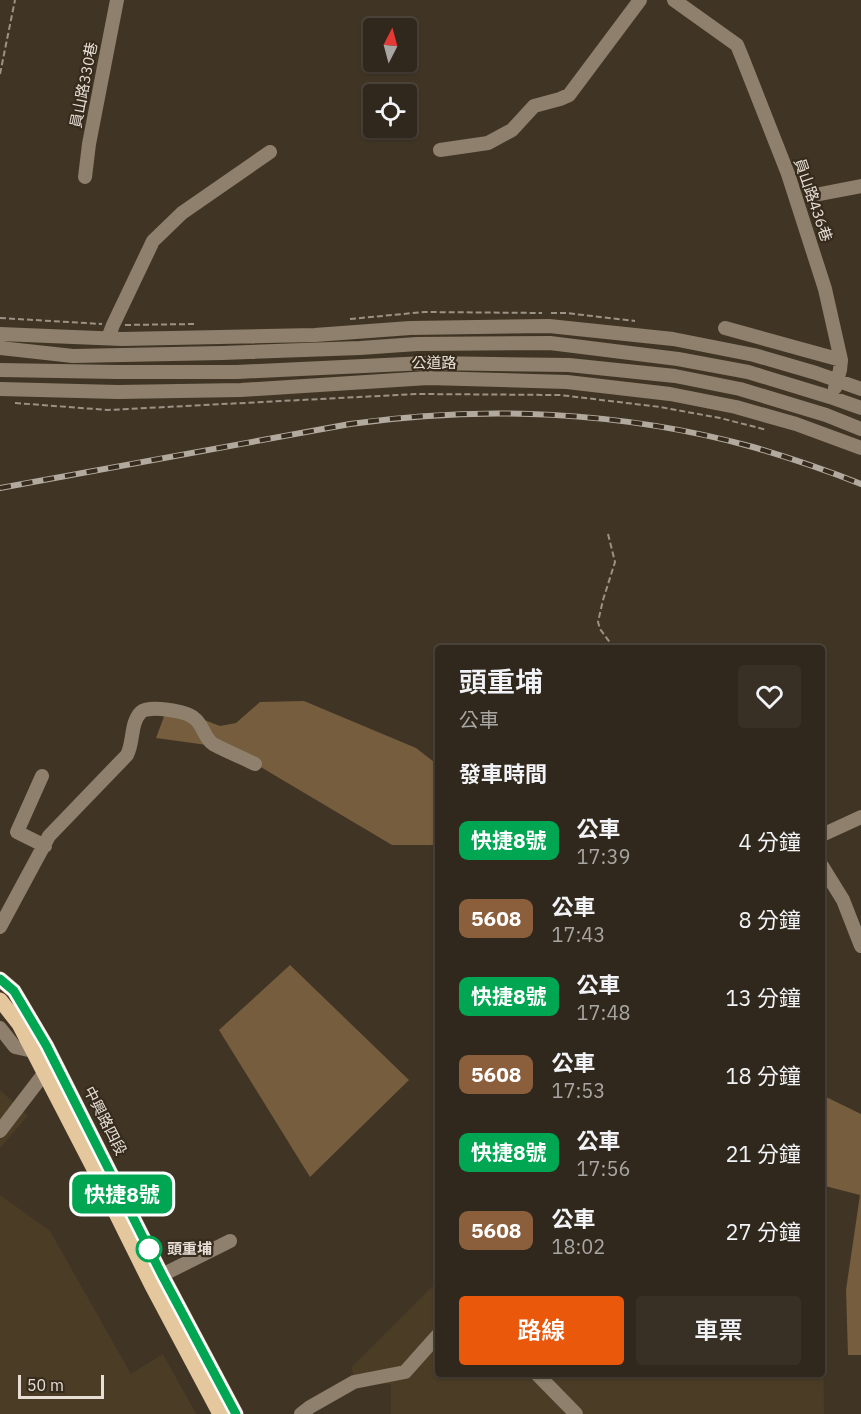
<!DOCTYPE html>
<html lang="zh-TW">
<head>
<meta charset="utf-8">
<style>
	:root { --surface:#30281c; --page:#383025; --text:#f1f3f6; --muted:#a8a6a3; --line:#4b443b; --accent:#ea580c }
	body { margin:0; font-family:"IBM Plex Sans","Noto Sans TC",sans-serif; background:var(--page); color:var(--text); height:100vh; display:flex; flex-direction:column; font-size:22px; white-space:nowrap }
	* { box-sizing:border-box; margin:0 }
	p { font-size:20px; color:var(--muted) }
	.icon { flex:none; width:33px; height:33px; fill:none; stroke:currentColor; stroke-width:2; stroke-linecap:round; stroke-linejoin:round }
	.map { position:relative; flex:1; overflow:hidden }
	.drawer { position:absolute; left:435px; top:645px; width:390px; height:732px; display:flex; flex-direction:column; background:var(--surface); border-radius:6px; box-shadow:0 2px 4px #0004,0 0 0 2px var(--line) }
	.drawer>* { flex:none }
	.badge { padding:0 12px; border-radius:9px; font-size:21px; line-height:39px }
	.needle { width:39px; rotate:6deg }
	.fabs { position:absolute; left:363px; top:18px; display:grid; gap:12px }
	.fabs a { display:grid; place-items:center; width:54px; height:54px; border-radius:6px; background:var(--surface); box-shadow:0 2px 4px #0004,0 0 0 2px var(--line); font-size:30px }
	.scale { position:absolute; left:18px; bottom:15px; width:86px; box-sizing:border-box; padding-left:6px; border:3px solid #e7dfd6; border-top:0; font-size:16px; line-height:21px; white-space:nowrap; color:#e7dfd6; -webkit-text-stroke:4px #362b1c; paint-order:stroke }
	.map>.badge { position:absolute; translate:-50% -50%; box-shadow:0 0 0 3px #fff }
	h2 { padding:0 24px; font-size:22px; line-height:54px }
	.round { display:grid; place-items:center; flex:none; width:63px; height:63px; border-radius:6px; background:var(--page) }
	.headline { display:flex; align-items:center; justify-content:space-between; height:102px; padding:0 24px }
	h1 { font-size:28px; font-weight:600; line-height:45px }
	.button { display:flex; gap:12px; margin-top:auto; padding:12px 24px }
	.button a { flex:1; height:69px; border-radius:6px; background:var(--accent); color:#fff; font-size:24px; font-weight:600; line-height:69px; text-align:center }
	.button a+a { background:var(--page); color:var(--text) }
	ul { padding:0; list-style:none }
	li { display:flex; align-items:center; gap:18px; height:78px; padding:0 24px }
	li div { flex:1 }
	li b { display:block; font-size:22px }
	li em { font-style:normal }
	li .badge { min-width:66px; font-weight:700; text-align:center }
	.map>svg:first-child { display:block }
</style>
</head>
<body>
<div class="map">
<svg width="861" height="1414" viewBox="0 0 861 1414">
	<rect width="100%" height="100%" fill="#403525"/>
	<path fill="#4b3c26" d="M0 1090 28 1116 0 1148Z
		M0 1195 50 1231 131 1374 163 1354 196 1414H0Z
		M822 1275 824 1414H391V1384L354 1382 352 1367 438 1281V1374H822Z"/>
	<path fill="#755d3d" d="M304 701 416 748 438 765V845H392L229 748 156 738 168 706 220 726 236 723 260 702Z
		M290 965 409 1080 310 1177 219 1030Z
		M822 1095 861 1114V1355H848L846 1290 860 1195 825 1186 822 1181Z"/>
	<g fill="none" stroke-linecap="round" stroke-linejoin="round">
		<path stroke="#9b9286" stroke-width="2" stroke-dasharray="6 3" stroke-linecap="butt" d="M0 74 15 0
			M551 313H566L635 321
			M0 318 102 324
			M350 319 424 312 542 313
			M125 325 195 324
			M15 403 108 410 417 394 560 395 660 407 720 418 767 430
			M608 534 615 562 603 600 598 622 600 629 614 648"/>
		<path stroke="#8e806c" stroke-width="14" d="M674 0 737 45 742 57 788 174 825 289 841 360 840 370 835 388
			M440 150 488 143 512 130 534 106 560 99 569 95 640 0
			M85 177 89 144 117 0
			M820 194 861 186
			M725 328 841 360
			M0 334 122 339 315 335 410 328 549 326 673 339 754 355 816 373 861 389
			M108 338 113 325 153 241 182 213 270 152
			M0 348 73 356 222 353 360 348 417 344 550 343 678 359 748 372 830 397 861 408
			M0 370 117 372H237L426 363 569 365 675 376 740 389 826 415 861 429
			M0 389 118 392 241 390 428 378 567 382 670 394 736 407 796 424 861 448
			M42 776 17 832 45 846
			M822 835 861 817
			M822 866 843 900 861 946
			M0 927 49 836 127 755C134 742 130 723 141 712 149 705 186 711 194 718 203 724 204 738 213 744 226 751 241 757 255 764
			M0 1028 15 1047 33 1051 41 1047
			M0 1131 49 1067
			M155 1280 162 1275 230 1241
			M537 1374 576 1414
			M301 1414 310 1407 354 1382 405 1372 438 1335"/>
		<path stroke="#e5c79e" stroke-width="15" d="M0 979 14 991 46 1045 162 1275 236 1414
			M0 1000 19 1024 33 1051 94 1169 151 1284 220 1414"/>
		<defs>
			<path id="rail" d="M0 488 350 424C483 405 622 411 753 447 790 458 826 470 861 484"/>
		</defs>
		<use href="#rail" stroke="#b3aa9f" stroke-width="6"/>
		<use href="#rail" stroke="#362b1c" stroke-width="4" stroke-dasharray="11" stroke-linecap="butt"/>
	</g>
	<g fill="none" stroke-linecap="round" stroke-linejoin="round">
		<defs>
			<path id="line" d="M0 979 14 991 46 1045 162 1275 236 1414"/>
		</defs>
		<use href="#line" stroke="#fff" stroke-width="14"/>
		<use href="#line" stroke="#00a651" stroke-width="9"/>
	</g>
	<circle fill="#fff" stroke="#00a651" stroke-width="3" cx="149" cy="1249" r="12"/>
	<g text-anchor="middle" stroke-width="4.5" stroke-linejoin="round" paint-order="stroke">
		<g font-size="15" fill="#e7dfd6" stroke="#362b1c">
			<text transform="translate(84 85) rotate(-79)" y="5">員山路330巷</text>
			<text transform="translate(813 200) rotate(71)" y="5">員山路436巷</text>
			<text x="434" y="368">公道路</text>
			<text transform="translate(105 1121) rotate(63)" y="5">中興路四段</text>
		</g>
		<g font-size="15" font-weight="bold" fill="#e7dfd6" stroke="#362b1c" text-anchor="start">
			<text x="167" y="1254">頭重埔</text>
		</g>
	</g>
</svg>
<div class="fabs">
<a><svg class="needle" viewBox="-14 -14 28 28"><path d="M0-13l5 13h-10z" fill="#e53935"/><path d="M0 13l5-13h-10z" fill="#a8a6a3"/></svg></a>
<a><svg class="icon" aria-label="locate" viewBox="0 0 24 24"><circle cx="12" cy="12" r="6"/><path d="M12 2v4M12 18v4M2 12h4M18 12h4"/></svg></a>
</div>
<div class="scale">50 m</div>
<b class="badge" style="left:122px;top:1194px;background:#00a651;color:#fff">快捷8號</b>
<section class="drawer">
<div class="headline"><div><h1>頭重埔</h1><p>公車</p></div><a class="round"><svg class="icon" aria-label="heart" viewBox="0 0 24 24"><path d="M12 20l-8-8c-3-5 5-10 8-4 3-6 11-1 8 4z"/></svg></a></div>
<h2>發車時間</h2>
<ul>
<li><span class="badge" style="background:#00a651;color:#fff">快捷8號</span><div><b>公車</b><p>17:39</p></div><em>4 分鐘</em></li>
<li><span class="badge" style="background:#8b5e3c;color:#fff">5608</span><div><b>公車</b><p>17:43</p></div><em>8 分鐘</em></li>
<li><span class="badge" style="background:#00a651;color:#fff">快捷8號</span><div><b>公車</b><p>17:48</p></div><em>13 分鐘</em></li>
<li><span class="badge" style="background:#8b5e3c;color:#fff">5608</span><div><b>公車</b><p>17:53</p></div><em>18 分鐘</em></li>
<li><span class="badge" style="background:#00a651;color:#fff">快捷8號</span><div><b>公車</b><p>17:56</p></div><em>21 分鐘</em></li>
<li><span class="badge" style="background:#8b5e3c;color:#fff">5608</span><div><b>公車</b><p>18:02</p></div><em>27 分鐘</em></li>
</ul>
<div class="button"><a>路線</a><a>車票</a></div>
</section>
</div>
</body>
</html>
